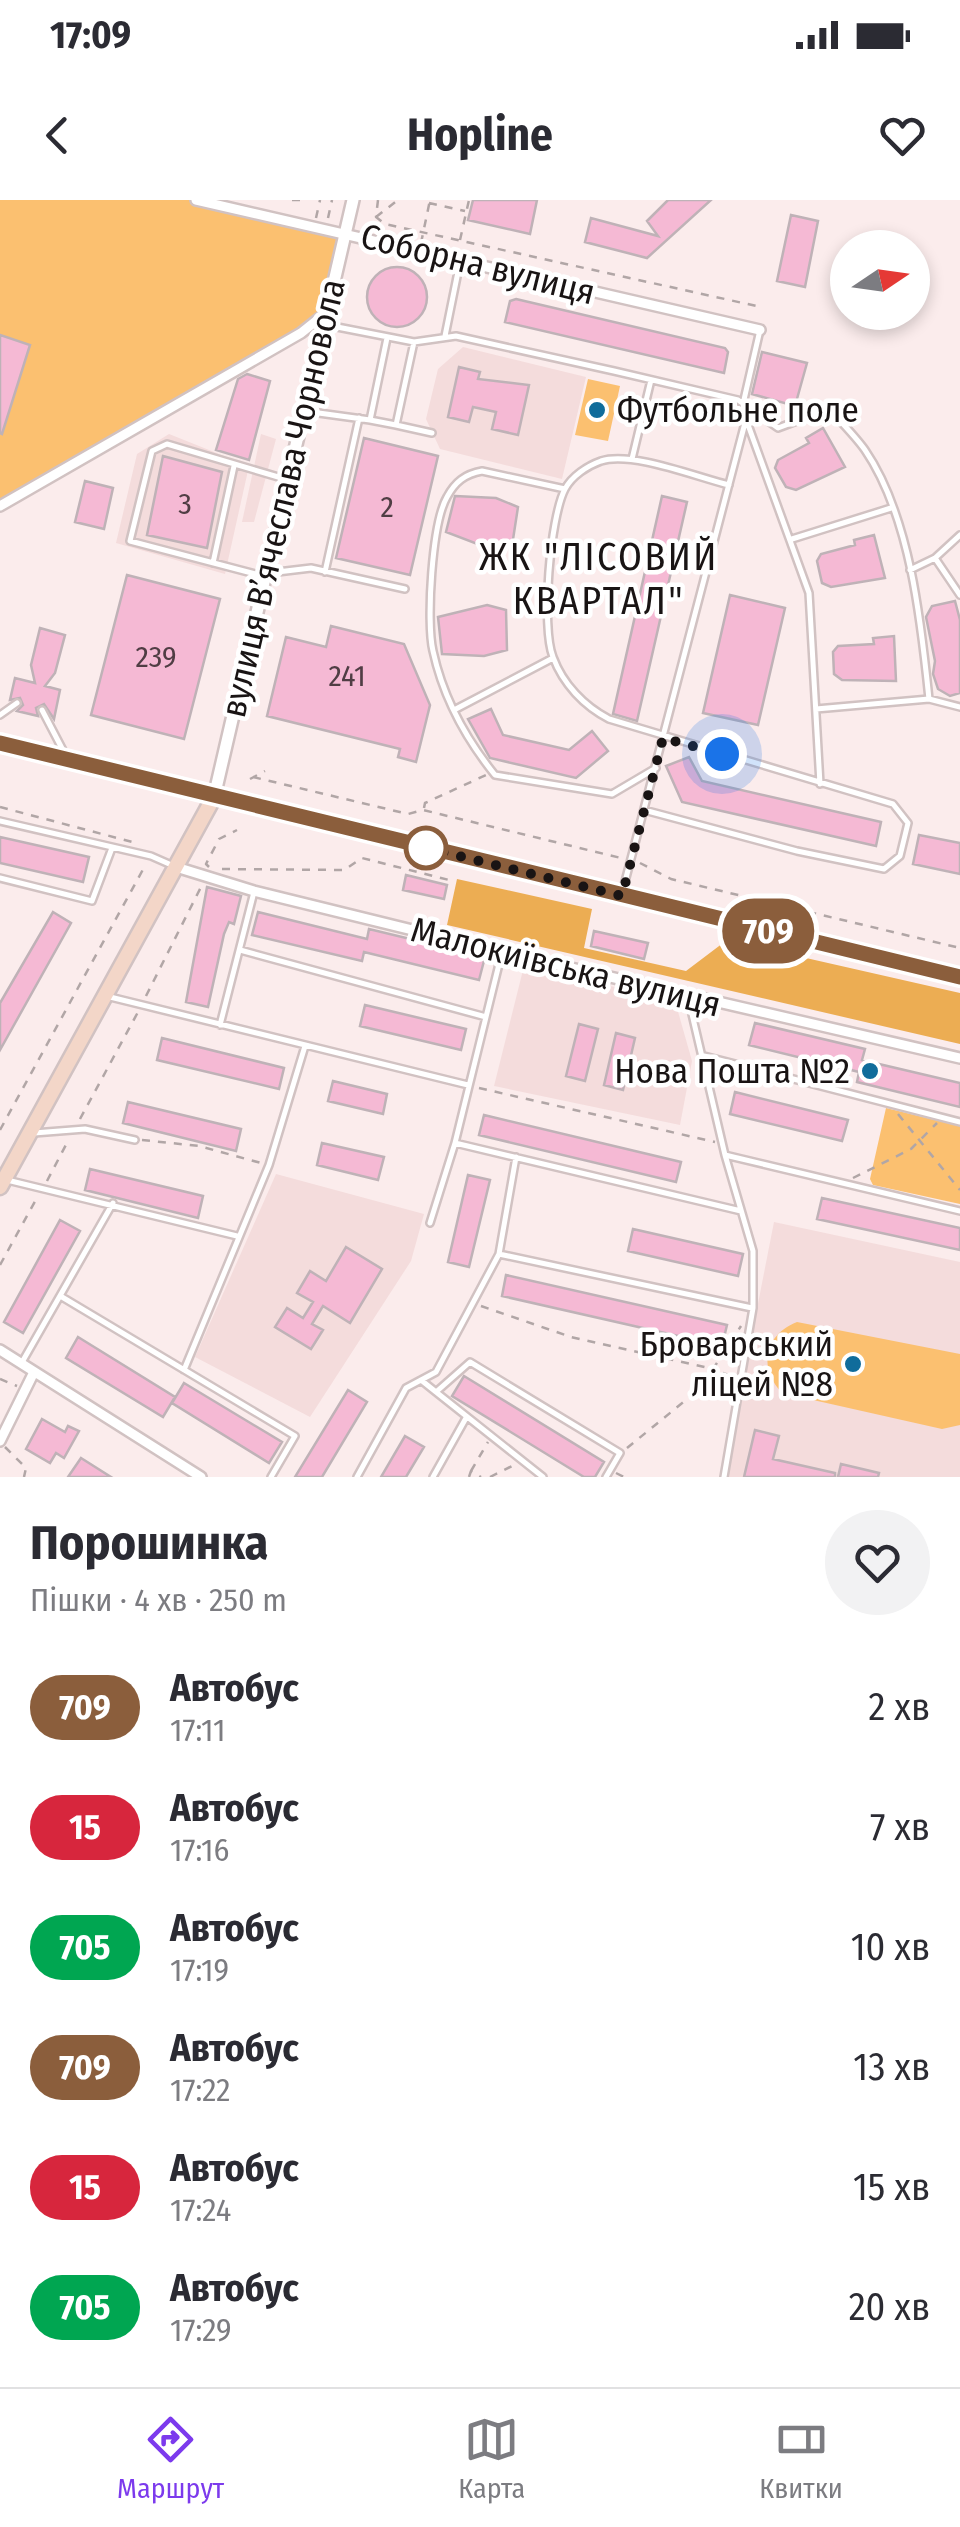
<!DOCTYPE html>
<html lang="uk">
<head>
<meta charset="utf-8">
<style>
	:root { --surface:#fff; --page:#f2f2f3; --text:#2b2b33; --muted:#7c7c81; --line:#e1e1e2; --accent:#7c3aed }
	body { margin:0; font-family:"Fira Sans Condensed",sans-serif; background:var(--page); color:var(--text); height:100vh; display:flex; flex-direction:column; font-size:38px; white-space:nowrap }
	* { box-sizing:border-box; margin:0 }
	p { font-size:32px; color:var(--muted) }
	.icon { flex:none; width:55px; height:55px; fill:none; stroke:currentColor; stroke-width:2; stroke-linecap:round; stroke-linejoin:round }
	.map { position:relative; height:1277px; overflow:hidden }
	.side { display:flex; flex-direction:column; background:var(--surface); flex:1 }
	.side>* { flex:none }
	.badge { padding:0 20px; border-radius:32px; font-size:35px; line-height:65px }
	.needle { width:65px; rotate:77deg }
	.controls { position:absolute; left:830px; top:30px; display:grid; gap:20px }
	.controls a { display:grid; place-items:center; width:100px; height:100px; border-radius:50%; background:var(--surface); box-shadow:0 5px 15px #0003; font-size:50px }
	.you { position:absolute; width:50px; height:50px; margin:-25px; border:8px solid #fff; border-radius:50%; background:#1a73e8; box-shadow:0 0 0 15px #1a73e833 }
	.map>.badge { position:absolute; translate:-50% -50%; box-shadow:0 0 0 5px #fff }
	.round { display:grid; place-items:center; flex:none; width:105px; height:105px; border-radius:52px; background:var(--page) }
	.summary { display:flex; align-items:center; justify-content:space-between; height:170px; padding:0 30px }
	h1 { font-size:48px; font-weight:700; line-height:75px }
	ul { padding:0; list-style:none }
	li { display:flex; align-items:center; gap:30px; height:120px; padding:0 30px }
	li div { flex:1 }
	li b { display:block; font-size:38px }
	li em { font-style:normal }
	li .badge { min-width:110px; font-weight:700; text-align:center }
	.status { display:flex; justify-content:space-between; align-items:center; height:70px; padding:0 50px; background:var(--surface); direction:ltr }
	.status svg { height:28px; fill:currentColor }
	header { display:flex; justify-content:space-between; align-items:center; height:130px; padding:0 30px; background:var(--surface); font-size:45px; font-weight:700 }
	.menu { display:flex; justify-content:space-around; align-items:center; height:140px; border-top:2px solid var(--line); background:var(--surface); font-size:28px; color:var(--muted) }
	.menu a { display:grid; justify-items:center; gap:5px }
	.menu .on { color:var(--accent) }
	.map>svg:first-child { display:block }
</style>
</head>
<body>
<div class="status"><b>17:09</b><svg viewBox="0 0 49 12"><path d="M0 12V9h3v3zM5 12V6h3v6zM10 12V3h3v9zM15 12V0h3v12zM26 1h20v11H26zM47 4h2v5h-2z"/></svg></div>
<header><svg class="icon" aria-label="back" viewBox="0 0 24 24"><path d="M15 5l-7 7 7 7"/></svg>Hopline<svg class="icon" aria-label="heart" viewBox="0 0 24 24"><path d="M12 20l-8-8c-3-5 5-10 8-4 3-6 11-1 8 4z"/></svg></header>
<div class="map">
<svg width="960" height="1277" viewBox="0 0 960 1277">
	<rect width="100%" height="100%" fill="#fbecec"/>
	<path fill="#f4dcdc" d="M463 147 586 177 562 279 440 249 426 219 438 169Z
		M169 234 249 266 225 374 116 343 137 254Z
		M261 234 276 239 254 322H242Z
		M524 766 675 801 692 861 680 925 494 886Z
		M276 974 424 1014 411 1061 310 1217 195 1157Z
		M774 1022 960 1062V1277H724Z"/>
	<path fill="#fbc070" d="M0 0H196L345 31 326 113 0 306Z
		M588 179 620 186 608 241 575 235Z
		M886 908 960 926V1004L873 985 870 979Z
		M797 1122 960 1154V1225L942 1229 782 1193C758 1168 764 1135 797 1122Z"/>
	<path fill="#ecad53" d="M457 679 592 709 584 748 686 771 727 740 960 793V844L447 725Z"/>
	<path fill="#f5b9d4" stroke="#bfb2b7" stroke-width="2.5" d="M473 0H537L530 34 468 20Z
		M668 0H711L647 58 585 42 591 18 658 36 647 21Z
		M791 15 818 21 805 87 777 81Z
		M367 97a30 30 0 1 1 60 0a30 30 0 1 1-60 0Z
		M516 99 725 148 728 152 724 173 505 122 510 101Z
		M0 135 30 145 2 234 0 233Z
		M762 152 807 163 795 206 752 194Z
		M459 167 480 172 478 179 529 185 518 235 492 229 496 212 473 207 469 222 448 217Z
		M247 174 270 181 249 260 216 250 238 179Z
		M823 228 845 267 796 290 786 287 775 268 778 260 809 243 806 238Z
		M364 238 438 256 410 375 336 358Z
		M163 256 222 272 207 348 147 335Z
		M85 281 113 288 104 329 75 322Z
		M455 296 496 298 518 307 512 346 493 350 446 332Z
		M662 296 687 302 637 521 613 514Z
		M874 335 885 378 831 387 822 383 817 361 821 354 855 345 854 340Z
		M127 375 220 399 184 539 91 515Z
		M730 395 785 408 758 525 703 513Z
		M955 401 960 420V493L950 496 938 489 933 474 935 461 926 417 932 406Z
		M487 405 506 410 507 450 484 456 442 454 438 417Z
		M331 426 404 444 430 505 416 562 398 557 400 549 267 516 286 437 326 447Z
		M40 428 65 435 55 473 45 486 60 490 54 519 44 504 36 508 38 516 17 511 23 505 20 498 10 500 15 478 35 483 31 465Z
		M894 436 896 481 842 480 834 474 833 452 838 446 874 444 873 438Z
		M491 509 503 535 569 550 592 531 608 551 576 578 490 558 468 519Z
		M689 557 702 581 881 622 876 646 682 602 666 566Z
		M919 635 960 643V674L913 664Z
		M0 637 89 657 83 682 0 663Z
		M406 675 447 685 444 699 403 690Z
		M207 687 241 696 234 724 229 722 224 734 208 807 186 802Z
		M53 712 71 723 0 850V803Z
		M258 712 367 739 369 729 485 757 479 780 364 752 362 761 252 735Z
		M594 731 648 743 644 759 591 746Z
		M365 805 466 829 461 850 360 826Z
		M755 823 865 849 862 860 960 883V907L857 882 859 872 749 845Z
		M579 824 598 829 585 881 566 876Z
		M616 833 635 838 623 890 604 885Z
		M162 838 284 868 279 889 157 860Z
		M333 881 387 894 383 914 328 901Z
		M735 892 848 920 842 941 730 914Z
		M128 902 241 929 236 951 123 923Z
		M484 915 681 962 676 982 479 935Z
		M322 943 384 957 378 980 317 965Z
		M90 969 203 996 198 1018 85 990Z
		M468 975 490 980 469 1067 448 1062Z
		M822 998 960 1028V1050L817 1019Z
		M60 1020 80 1031 23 1133 4 1122Z
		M633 1029 743 1054 738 1076 628 1051Z
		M346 1047 382 1069 350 1123 323 1106 312 1124 323 1130 311 1149 275 1127 287 1108 303 1118 313 1102 297 1093 310 1071 326 1081Z
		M506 1075 727 1125 722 1146 502 1096Z
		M78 1137 175 1197 163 1217 66 1158Z
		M464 1176 604 1262 595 1277H584L452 1196Z
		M184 1183 282 1242 269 1263 172 1203Z
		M348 1190 367 1202 322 1277H295Z
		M42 1219 65 1232 68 1226 79 1231 64 1258 56 1253 50 1263 26 1249Z
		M755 1230 779 1236 773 1259 835 1273V1277H744Z
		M405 1236 424 1247 406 1277H381Z
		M81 1258 111 1277H68Z
		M841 1264 879 1273 878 1277H838Z"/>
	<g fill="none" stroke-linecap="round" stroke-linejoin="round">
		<defs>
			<path id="service" d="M327 125 414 142 456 136 614 171 738 200 778 228 829 209C841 222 855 236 865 250 910 316 921 421 929 499L816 509
				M445 136 460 62
				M414 142 396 225 432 233
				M304 211 370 220 387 138
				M370 220 396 225
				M747 222 809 393 820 584
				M632 259 651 180
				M565 289 482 271C465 274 455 282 447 297 432 323 426 422 433 451 443 497 466 539 495 575L612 594 656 568
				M792 339 891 308
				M935 358 960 395
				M213 363 234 266
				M910 370 935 358 960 335
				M325 372 359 218
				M269 373 311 368 405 389
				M263 376 130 341 152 251 167 244 285 279
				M929 499 960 507
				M42 510 66 556
				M454 510 553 458
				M0 515 17 503
				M644 610 797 651 884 669 900 656 908 623 893 604 609 519C584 506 563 484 553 457 541 427 550 318 565 289 572 276 587 266 601 261 632 251 696 277 729 285
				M0 621 151 656 176 667
				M0 678 92 701 112 648
				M622 693 746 219 743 204 760 130
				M240 750 486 817
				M502 752 455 943 741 1011
				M106 796 468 885
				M688 797 725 955 753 1051V1108L724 1277
				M220 825 254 692
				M704 856 960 922
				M34 933 85 929 135 940
				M725 955 960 1011
				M516 957 499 1054 752 1108
				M7 980 237 1036
				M430 1023 455 943
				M62 1097 295 1236 271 1277
				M21 1164 113 1003
				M184 1170 269 965 305 846
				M421 1180 436 1192 470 1162 620 1253 606 1277
				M436 1192 543 1277
				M357 1277 406 1188 436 1172 499 1054
				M433 1277 466 1218"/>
			<path id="minor" d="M196 0 760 130
				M0 306 301 133 326 113
				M176 667 254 691 502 752 960 858
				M0 1150 201 1277
				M0 1241 34 1172"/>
			<path id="tertiary" d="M214 597 353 0"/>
			<path id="secondary" d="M0 987 214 597"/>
			<path id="primary" d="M0 543 960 777"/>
		</defs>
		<use href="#service" stroke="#d1c2c2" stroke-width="10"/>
		<use href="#minor" stroke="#d1c2c2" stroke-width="14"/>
		<use href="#tertiary" stroke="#d1c2c2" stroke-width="16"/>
		<use href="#secondary" stroke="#d1c2c2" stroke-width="19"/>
		<use href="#primary" stroke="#d1d0d0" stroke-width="20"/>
		<path stroke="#b1a6a6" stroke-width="2.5" stroke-dasharray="8 8" stroke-linecap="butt" d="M292 0H303
			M378 0 376 17 385 24 761 107
			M429 3 465 11
			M376 17 398 0
			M316 18 320 0
			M328 18 332 0
			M460 40 469 0
			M421 43 430 0
			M253 577 408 614 423 610 621 658
			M250 579 265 571
			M0 607 136 643
			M424 608 425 603 486 575
			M640 663 671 679 960 748
			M209 667 206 664 219 639 237 630
			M222 669 344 670 362 658 449 680
			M146 796 201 687
			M479 888 715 942
			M898 914 960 990
			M80 919 138 812
			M0 930 146 664
			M142 940 199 946 261 963
			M853 978 911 949 937 923
			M47 981 69 939
			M0 1065 38 996
			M481 1106 571 1137 713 1169 741 1126
			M0 1179 17 1186
			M5 1247 26 1268 24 1277
			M627 1248 697 1191 713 1169 731 1176
			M471 1271 488 1242
			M616 1273 624 1277
			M469 1277 471 1271 481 1277
			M490 1277 516 1264"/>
		<use href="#service" stroke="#fff" stroke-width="5"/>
		<use href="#minor" stroke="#fff" stroke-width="9"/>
		<use href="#tertiary" stroke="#fff" stroke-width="11"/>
		<use href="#secondary" stroke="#f3d6c8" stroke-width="14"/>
		<use href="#primary" stroke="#e7ad91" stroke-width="15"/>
	</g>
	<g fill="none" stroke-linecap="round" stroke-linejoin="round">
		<defs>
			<path id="line" d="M0 543 960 777"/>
		</defs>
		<use href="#line" stroke="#fff" stroke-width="22"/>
		<use href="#line" stroke="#8b5e3c" stroke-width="15"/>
		<path stroke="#191414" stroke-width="10" stroke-dasharray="0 18" d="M426 648 622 696 663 538 722 554"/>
	</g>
	<g fill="#106c9b" stroke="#fff" stroke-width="4">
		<circle cx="597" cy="210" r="10"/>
		<circle cx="870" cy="871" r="10"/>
		<circle cx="853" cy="1164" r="10"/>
	</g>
	<circle fill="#fff" stroke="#8b5e3c" stroke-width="5" cx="426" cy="648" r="20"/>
	<g text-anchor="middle" stroke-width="9" stroke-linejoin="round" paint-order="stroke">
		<g font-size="30" fill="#503d44">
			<text x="185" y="314">3</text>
			<text x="387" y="317">2</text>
			<text x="156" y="467">239</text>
			<text x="347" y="486">241</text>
		</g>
		<g font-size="35" fill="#191414" stroke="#fff">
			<text transform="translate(478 64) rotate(14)" y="12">Соборна вулиця</text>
			<text transform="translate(283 298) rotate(-77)" y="12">вулиця Вʼячеслава Чорновола</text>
			<text transform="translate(566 767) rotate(14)" y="12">Малокиївська вулиця</text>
		</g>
		<g font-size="35" fill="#191414" stroke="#fff" text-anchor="end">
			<text x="617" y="222" text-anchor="start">Футбольне поле</text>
			<text x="850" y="883">Нова Пошта №2</text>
			<text x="833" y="1156">Броварський<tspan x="833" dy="40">ліцей №8</tspan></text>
		</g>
		<g font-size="38" letter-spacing="2.5" fill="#191414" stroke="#fff">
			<text x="599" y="370">ЖК "ЛІСОВИЙ<tspan x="599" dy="44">КВАРТАЛ"</tspan></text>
		</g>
	</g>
</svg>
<div class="controls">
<a><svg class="needle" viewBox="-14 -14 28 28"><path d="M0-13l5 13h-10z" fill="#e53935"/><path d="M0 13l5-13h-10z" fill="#7c7c81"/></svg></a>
</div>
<div class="you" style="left:722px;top:554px"></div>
<b class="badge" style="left:768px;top:731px;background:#8b5e3c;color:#fff">709</b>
</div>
<section class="side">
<div class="summary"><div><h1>Порошинка</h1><p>Пішки · 4 хв · 250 m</p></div><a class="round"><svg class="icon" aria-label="heart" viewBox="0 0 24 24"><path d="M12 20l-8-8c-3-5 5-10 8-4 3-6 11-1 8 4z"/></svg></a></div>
<ul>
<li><span class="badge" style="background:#8b5e3c;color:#fff">709</span><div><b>Автобус</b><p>17:11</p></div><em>2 хв</em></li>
<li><span class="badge" style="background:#d7263d;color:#fff">15</span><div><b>Автобус</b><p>17:16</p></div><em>7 хв</em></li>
<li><span class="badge" style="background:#00a651;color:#fff">705</span><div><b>Автобус</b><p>17:19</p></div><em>10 хв</em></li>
<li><span class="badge" style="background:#8b5e3c;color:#fff">709</span><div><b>Автобус</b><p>17:22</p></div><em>13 хв</em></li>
<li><span class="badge" style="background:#d7263d;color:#fff">15</span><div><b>Автобус</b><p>17:24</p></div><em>15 хв</em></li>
<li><span class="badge" style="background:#00a651;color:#fff">705</span><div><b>Автобус</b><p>17:29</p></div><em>20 хв</em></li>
</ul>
</section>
<nav class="menu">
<a class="on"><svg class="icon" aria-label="directions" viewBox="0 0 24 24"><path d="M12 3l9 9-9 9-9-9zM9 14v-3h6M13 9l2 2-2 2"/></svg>Маршрут</a>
<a><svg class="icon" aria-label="map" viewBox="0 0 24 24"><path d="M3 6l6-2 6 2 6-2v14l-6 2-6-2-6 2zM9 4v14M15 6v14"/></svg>Карта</a>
<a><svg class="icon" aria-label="tickets" viewBox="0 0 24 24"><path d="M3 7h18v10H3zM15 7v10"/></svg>Квитки</a>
</nav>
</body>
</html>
